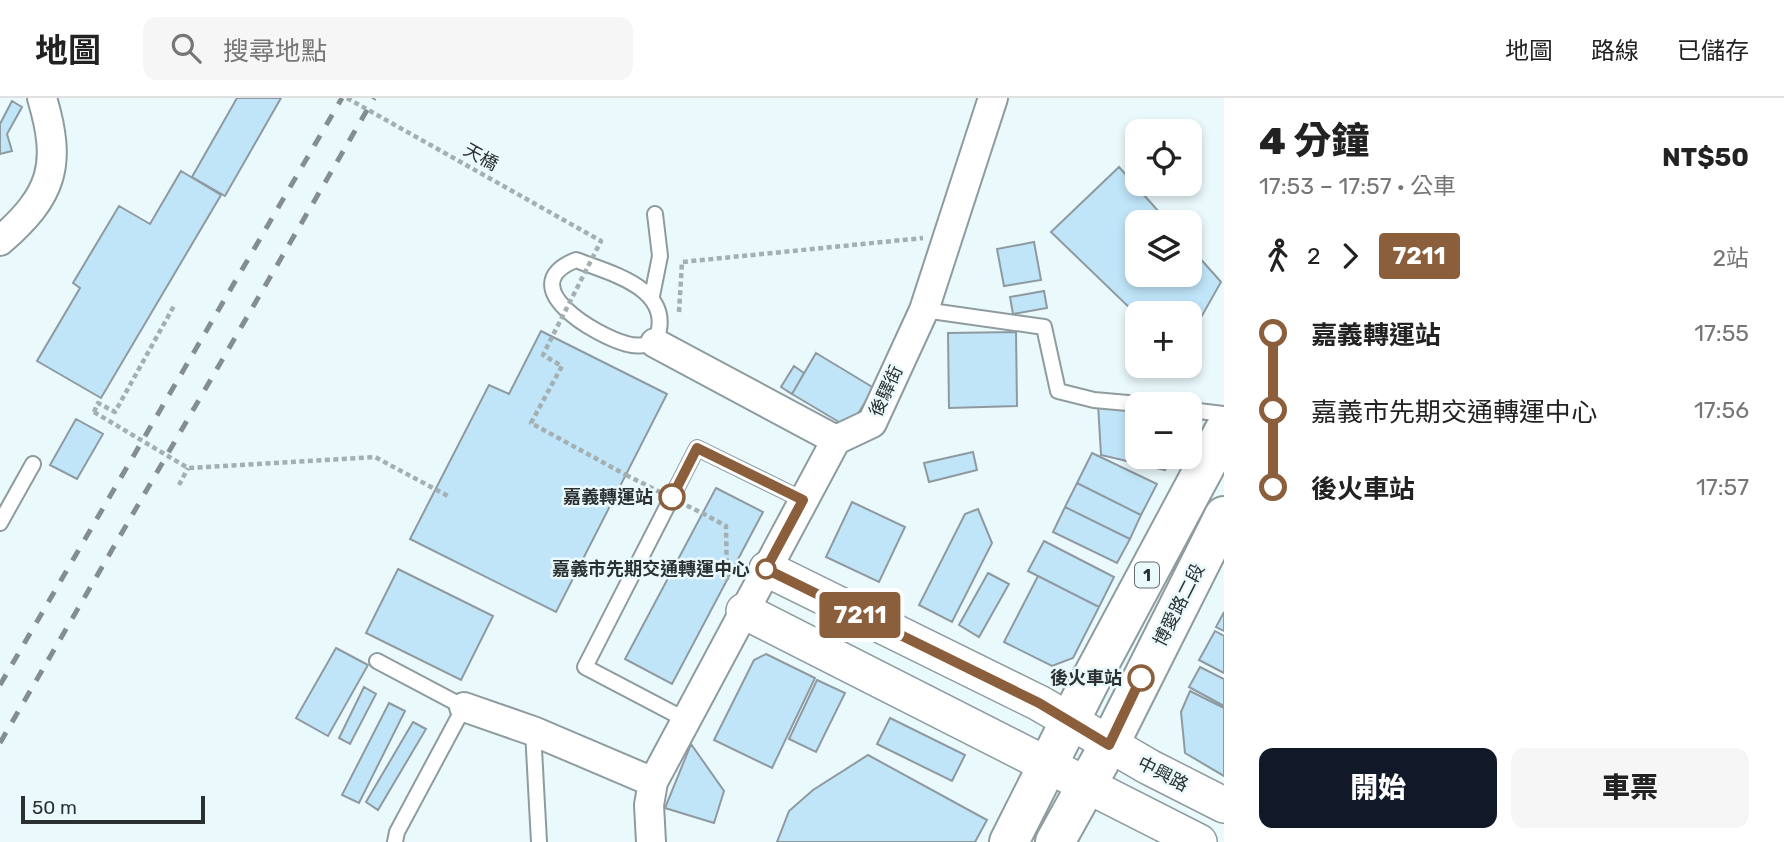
<!DOCTYPE html>
<html lang="zh-TW">
<head>
<meta charset="utf-8">
<style>
	:root { --surface:#fff; --page:#f6f6f6; --text:#222; --muted:#767676; --line:#e0e0e0; --accent:#111827 }
	body { margin:0; font-family:Rubik,"Noto Sans TC",sans-serif; background:var(--page); color:var(--text); height:100vh; display:flex; flex-direction:column; font-size:26px; white-space:nowrap }
	* { box-sizing:border-box; margin:0 }
	p { font-size:23px; color:var(--muted) }
	.icon { flex:none; width:38px; height:38px; fill:none; stroke:currentColor; stroke-width:2; stroke-linecap:round; stroke-linejoin:round }
	.map { position:relative; flex:1; overflow:hidden }
	.details { display:flex; flex-direction:column; background:var(--surface); width:560px }
	.details>* { flex:none }
	.badge { padding:0 14px; border-radius:5px; font-size:24px; line-height:46px }
	.controls { position:absolute; left:1125px; top:21px; display:grid; gap:14px }
	.controls a { display:grid; place-items:center; width:77px; height:77px; border-radius:14px; background:var(--surface); box-shadow:0 4px 10px #0003; font-size:35px }
	.scale { position:absolute; left:21px; bottom:18px; width:184px; box-sizing:border-box; padding-left:7px; border:4px solid #2b3031; border-top:0; font-size:19px; line-height:24px; white-space:nowrap; color:#2b3031; -webkit-text-stroke:5px #eaf9fc; paint-order:stroke }
	.map>.badge { position:absolute; translate:-50% -50%; box-shadow:0 0 0 4px #fff }
	.legs { display:flex; align-items:center; gap:10px; height:77px; padding:0 35px; font-size:23px }
	.legs p { margin-inline-start:auto }
	.head { display:flex; align-items:center; justify-content:space-between; height:119px; padding:0 35px }
	h1 { font-size:38px; font-weight:800; line-height:52px }
	.primary-button { display:flex; gap:14px; margin-top:auto; padding:14px 35px }
	.primary-button a { flex:1; height:80px; border-radius:14px; background:var(--accent); color:#fff; font-size:28px; font-weight:800; line-height:80px; text-align:center }
	.primary-button a+a { background:var(--page); color:var(--text) }
	ul { padding:0 35px; list-style:none }
	li { display:flex; align-items:center; gap:24px; height:77px; font-size:26px }
	li i { display:grid; place-items:center; width:10px; height:100%; margin:0 9px; background:currentColor }
	li i::after { content:''; width:18px; height:18px; margin:-9px; border:5px solid; border-radius:50%; background:var(--surface) }
	li p { margin-inline-start:auto }
	li:first-child i { background:linear-gradient(#0000 50%,currentColor 0) }
	li:last-child i { background:linear-gradient(currentColor 50%,#0000 0) }
	header { display:flex; align-items:center; gap:42px; box-sizing:border-box; height:98px; padding:0 35px; background:var(--surface); border-bottom:2px solid var(--line) }
	header strong { font-size:33px }
	nav { display:flex; gap:38px; margin-inline-start:auto; font-size:24px }
	.search { width:490px; height:63px; background:var(--page); display:flex; align-items:center; gap:18px; box-sizing:border-box; padding:0 24px; border-radius:14px; color:var(--muted); font-size:26px }
	main { display:flex; flex:1; min-height:0 }
	.map>svg:first-child { display:block }
</style>
</head>
<body>
<header>
<strong>地圖</strong>
<div class="search"><svg class="icon" aria-label="search" viewBox="0 0 24 24"><circle cx="10" cy="10" r="6"/><path d="M15 15l6 6"/></svg>搜尋地點</div>
<nav><a>地圖</a><a>路線</a><a>已儲存</a></nav>
</header>
<main>
<div class="map">
<svg width="1224" height="744" viewBox="0 0 1224 744">
	<rect width="100%" height="100%" fill="#eaf9fc"/>
	<path fill="#c0e5f8" stroke="#8e9aa0" stroke-width="2" d="M237 0H281L225 98 192 79Z
		M12 3 22 9 7 36 12 53 0 56V26Z
		M1119 69 1168 124H1138V177H1190V149L1221 184 1190 239V215H1138V218L1051 134Z
		M181 73 221 97 101 300 37 263 80 190 73 185 119 108 150 126Z
		M1034 144 1041 182 1004 188 997 151Z
		M1044 193 1047 210 1013 216 1010 199Z
		M541 233 667 296 556 514 410 441 489 287 509 296Z
		M1016 234 1017 308 949 310 948 235Z
		M816 255 874 290 849 330 792 296Z
		M794 268 804 275 792 296 781 289Z
		M1098 306 1138 313V359H1171L1165 372 1101 357Z
		M76 321 103 336 77 381 50 367Z
		M973 354 977 372 929 384 924 365Z
		M1092 355 1157 386 1141 417 1077 385Z
		M1077 385 1141 417 1130 441 1065 409Z
		M716 390 763 414 672 586 625 561Z
		M852 404 905 429 879 484 826 459Z
		M1065 409 1130 441 1117 465 1053 434Z
		M978 411 992 445 952 524 919 507 965 416Z
		M1044 443 1114 479 1099 509 1028 473Z
		M398 471 493 518 461 582 366 535Z
		M988 475 1009 486 979 539 959 527Z
		M1038 478 1099 509 1073 560 1052 568 1004 544Z
		M1224 514V533L1216 529Z
		M1215 533 1224 538V575L1199 562Z
		M336 550 368 567 328 638 296 620Z
		M766 556 815 580 772 670 714 642 754 562Z
		M1200 569 1224 581V608L1189 589Z
		M817 582 845 595 816 654 789 641Z
		M364 589 376 596 350 646 339 640Z
		M1190 593 1224 610V678L1185 655 1181 614Z
		M389 605 405 613 359 705 342 697Z
		M890 620 965 657 952 683 877 646Z
		M413 624 426 631 378 712 366 704Z
		M691 646 724 693 714 725 665 710Z
		M868 657 987 722 975 744H777L789 713 813 692Z"/>
	<g fill="none" stroke-linecap="round" stroke-linejoin="round">
		<defs>
			<path id="service" d="M576 162C616 177 677 192 655 245 645 247 637 249 627 246 596 238 511 188 576 162Z
				M652 198 660 158 655 116
				M924 212 1044 229 1058 293 1094 302 1139 306
				M1190 312 1224 316
				M0 425 33 366
				M377 563 464 609 397 734 395 744
				M686 622 585 569 697 350 803 402
				M533 633 539 744"/>
			<path id="minor" d="M0 143C53 97 62 67 42 0
				M655 245 836 342
				M464 609 533 633 653 684
				M651 744 649 707 653 684 836 342 872 325 924 212 993 0"/>
			<path id="tertiary" d="M767 471 1039 605 1149 669 1224 707
				M744 513 1199 744"/>
			<path id="primary" d="M1009 744 1089 585 1224 333
				M1055 744 1109 647 1224 418"/>
		</defs>
		<use href="#service" stroke="#8f9c9f" stroke-width="18"/>
		<use href="#minor" stroke="#8f9c9f" stroke-width="32"/>
		<use href="#tertiary" stroke="#8f9c9f" stroke-width="38"/>
		<use href="#primary" stroke="#8f9c9f" stroke-width="42"/>
		<path stroke="#a3afb1" stroke-width="4.5" stroke-dasharray="5 3.5" stroke-linecap="butt" d="M679 214 682 164 923 140
			M552 239 543 257 562 268 531 325 626 377
			M94 314 98 305 115 314 175 206
			M179 387 188 370
			M702 415 726 428 727 482"/>
		<use href="#service" stroke="#fff" stroke-width="14"/>
		<use href="#minor" stroke="#fff" stroke-width="28"/>
		<use href="#tertiary" stroke="#fff" stroke-width="35"/>
		<use href="#primary" stroke="#fff" stroke-width="38"/>
		<path stroke="#848e90" stroke-width="5" stroke-dasharray="12 12" stroke-linecap="butt" d="M0 587 342 0
			M0 645 374 0"/>
		<path stroke="#a3afb1" stroke-width="4.5" stroke-dasharray="5 3.5" stroke-linecap="butt" d="M347 0 601 143 552 239
			M94 314 188 370 375 359 448 398
			M626 377 702 415"/>
	</g>
	<g fill="none" stroke-linecap="round" stroke-linejoin="round">
		<defs>
			<path id="line-1" d="M672 399 697 350 803 402 766 471 1039 605 1109 647 1141 580"/>
		</defs>
		<use href="#line-1" stroke="#fff" stroke-width="16"/>
		<use href="#line-1" stroke="#8b5e3c" stroke-width="10"/>
	</g>
	<g fill="#fff" stroke="#8b5e3c" stroke-width="3.5">
		<circle cx="672" cy="399" r="12"/>
		<circle cx="766" cy="471" r="9"/>
		<circle cx="1141" cy="580" r="12"/>
	</g>
	<g text-anchor="middle" stroke-width="5" stroke-linejoin="round" paint-order="stroke">
		<rect fill="#eaf9fc" stroke="#646c6e" stroke-width="2" x="1135" y="464.5" width="24" height="25" rx="5"/>
		<g font-size="16" font-weight="bold" fill="#2b3031">
			<text x="1147" y="483">1</text>
		</g>
		<g font-size="18" fill="#2b3031" stroke="#eaf9fc">
			<text transform="translate(481 59) rotate(29)" y="6">天橋</text>
			<text transform="translate(886 293) rotate(-65)" y="6">後驛街</text>
			<text transform="translate(1179 507) rotate(-63)" y="6">博愛路二段</text>
			<text transform="translate(1163 676) rotate(27)" y="6">中興路</text>
		</g>
		<g font-size="18" font-weight="bold" fill="#2b3031" stroke="#eaf9fc" text-anchor="end">
			<text x="653" y="405">嘉義轉運站</text>
			<text x="750" y="477">嘉義市先期交通轉運中心</text>
			<text x="1122" y="586">後火車站</text>
		</g>
	</g>
</svg>
<div class="controls">
<a><svg class="icon" aria-label="locate" viewBox="0 0 24 24"><circle cx="12" cy="12" r="6"/><path d="M12 2v4M12 18v4M2 12h4M18 12h4"/></svg></a>
<a><svg class="icon" aria-label="layers" viewBox="0 0 24 24"><path d="M12 4l9 5-9 5-9-5zM3 14l9 5 9-5"/></svg></a>
<a>+</a>
<a>−</a>
</div>
<div class="scale">50 m</div>
<b class="badge" style="left:860px;top:517px;background:#8b5e3c;color:#fff">7211</b>
</div>
<section class="details">
<div class="head"><div><h1>4 分鐘</h1><p>17:53 – 17:57 · 公車</p></div><b>NT$50</b></div>
<div class="legs"><svg class="icon" aria-label="walk" viewBox="0 0 24 24"><circle cx="13" cy="4" r="2"/><path d="M13 8l-2 6 4 7M11 14l-3 7M7 12l3-4h3l4 4"/></svg>2<svg class="icon" aria-label="forward" viewBox="0 0 24 24"><path d="M9 5l7 7-7 7"/></svg><b class="badge" style="background:#8b5e3c;color:#fff">7211</b><p>2站</p></div>
<ul>
<li><i style="color:#8b5e3c"></i><b>嘉義轉運站</b><p>17:55</p></li>
<li><i style="color:#8b5e3c"></i><span>嘉義市先期交通轉運中心</span><p>17:56</p></li>
<li><i style="color:#8b5e3c"></i><b>後火車站</b><p>17:57</p></li>
</ul>
<div class="primary-button"><a>開始</a><a>車票</a></div>
</section>
</main>
</body>
</html>
